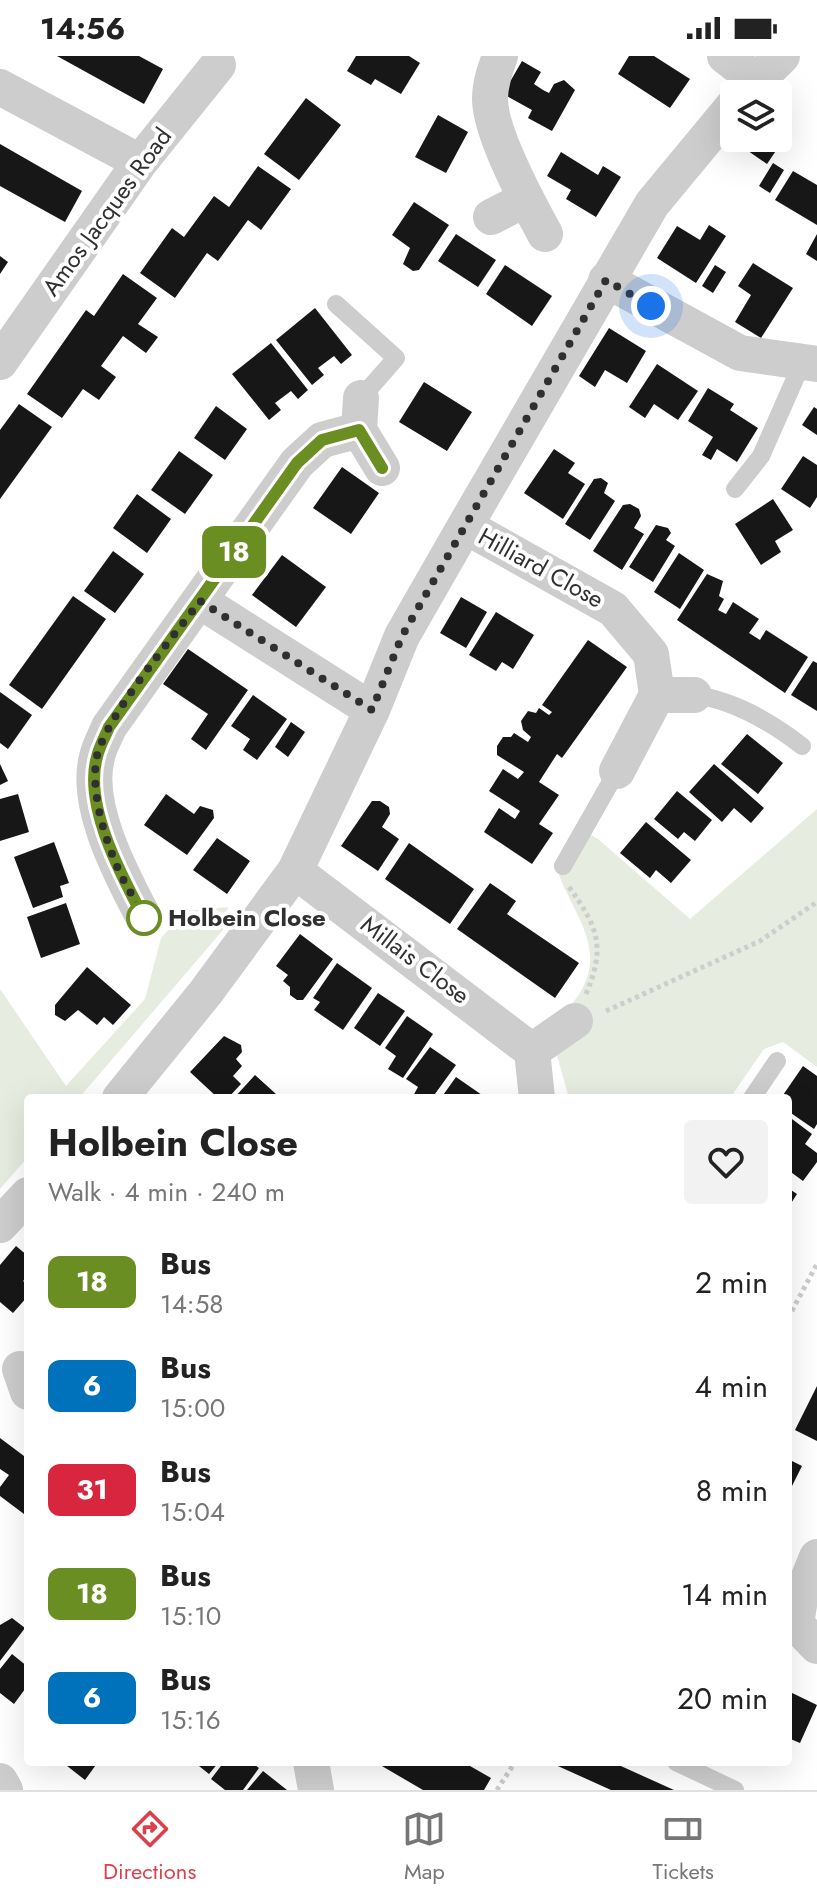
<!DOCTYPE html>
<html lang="en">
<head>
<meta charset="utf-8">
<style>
	:root { --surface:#fff; --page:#f2f2f2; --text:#222; --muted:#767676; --line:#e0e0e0; --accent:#da3f4b }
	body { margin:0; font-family:Jost,sans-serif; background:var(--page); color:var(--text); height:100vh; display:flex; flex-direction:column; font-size:30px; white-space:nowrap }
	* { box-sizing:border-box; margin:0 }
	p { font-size:26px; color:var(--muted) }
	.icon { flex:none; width:44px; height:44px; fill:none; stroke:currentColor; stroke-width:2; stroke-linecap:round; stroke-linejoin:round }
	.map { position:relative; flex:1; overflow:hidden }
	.details { position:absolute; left:24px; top:1038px; width:768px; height:672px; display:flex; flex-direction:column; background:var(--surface); border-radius:8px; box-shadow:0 8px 32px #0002 }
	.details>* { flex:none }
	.badge { padding:0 16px; border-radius:12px; font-size:28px; line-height:52px }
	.fabs { position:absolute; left:720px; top:24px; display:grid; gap:16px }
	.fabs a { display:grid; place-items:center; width:72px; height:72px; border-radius:8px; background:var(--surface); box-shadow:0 8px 32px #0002; font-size:40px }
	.you { position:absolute; width:40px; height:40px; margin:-20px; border:6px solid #fff; border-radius:50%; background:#1a73e8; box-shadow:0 0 0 12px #1a73e833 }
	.map>.badge { position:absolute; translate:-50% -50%; box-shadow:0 0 0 4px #fff }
	.round { display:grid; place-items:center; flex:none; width:84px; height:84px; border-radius:8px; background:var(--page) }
	.headline { display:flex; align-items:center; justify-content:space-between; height:136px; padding:0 24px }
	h1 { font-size:38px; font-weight:700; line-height:60px }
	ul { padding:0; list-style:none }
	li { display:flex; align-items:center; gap:24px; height:104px; padding:0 24px }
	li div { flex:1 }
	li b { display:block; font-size:30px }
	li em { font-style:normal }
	li .badge { min-width:88px; font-weight:700; text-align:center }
	.status { display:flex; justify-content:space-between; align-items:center; height:56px; padding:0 40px; background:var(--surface); direction:ltr }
	.status svg { height:22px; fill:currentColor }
	.tabs { display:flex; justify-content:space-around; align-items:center; height:112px; border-top:2px solid var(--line); background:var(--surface); font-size:22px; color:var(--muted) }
	.tabs a { display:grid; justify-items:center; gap:4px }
	.tabs .active { color:var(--accent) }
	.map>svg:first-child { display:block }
</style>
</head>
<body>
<div class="status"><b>14:56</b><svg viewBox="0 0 49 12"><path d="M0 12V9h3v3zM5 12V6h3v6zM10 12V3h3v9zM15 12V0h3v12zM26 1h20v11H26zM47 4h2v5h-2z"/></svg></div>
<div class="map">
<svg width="817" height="1734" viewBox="0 0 817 1734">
	<rect width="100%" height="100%" fill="#fff"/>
	<path fill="#e6ecdf" d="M817 753V1011L783 986 764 993 730 1042H569L550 975C559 961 573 949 581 935 608 887 568 854 556 809L579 772 598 783 690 863Z
		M228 851 223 874 79 1042H28V1101L0 1133V933L66 1030 145 943 161 882 186 855Z"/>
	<path fill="#171717" d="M57 0H139L163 13 144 48Z
		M356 0H409L420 7 401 38 375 23 371 29 347 15Z
		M629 0H654L690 23 670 52 618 18Z
		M522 5 541 16 534 28 543 34 549 37 554 28 564 24 575 34 552 75 528 62 532 54 503 38Z
		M306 42 341 69 299 124 264 98Z
		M438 59 468 76 446 117 415 101Z
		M778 62 792 71 767 108 741 90 747 82H778Z
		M0 88 82 135 65 166 0 130Z
		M561 96 598 119 603 110 621 121 596 161 566 143 571 134 547 120Z
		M773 107 784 114 770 137 759 130Z
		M258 110 291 133 261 174 248 164 218 205 207 197 175 242 140 217 172 172 184 181 214 140 229 151Z
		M793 115 817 129V169L775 144Z
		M414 146 449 169 419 214 413 215 403 208 410 192 392 179Z
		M709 169 726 180 696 227 657 202 677 170 700 184Z
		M456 178 496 204 478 231 438 205Z
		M817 178V205L806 198Z
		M0 200 8 206 0 218Z
		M753 207 793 232 761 282 735 266 751 239 738 230Z
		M505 209 552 240 532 270 486 238Z
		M715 209 726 216 713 237 702 230Z
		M123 218 157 242 138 268 158 281 146 297 123 280 101 310 116 321 99 344 83 333 62 362 27 338 86 254 94 260Z
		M315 252 352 299 341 308 334 300 318 312 324 319 312 329 276 284Z
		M609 272 646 295 627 327 605 314 595 331 579 320Z
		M271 287 308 334 298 343 291 335 275 347 281 354 269 364 232 318Z
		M657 308 698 335 678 364 654 348 645 362 629 351Z
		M424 326 472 356 447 395 399 366Z
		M708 332 734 348 730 354 758 372 737 406 717 393 711 404 702 399 713 381 688 365Z
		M19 348 52 371 0 443V374Z
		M216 350 247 373 225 404 194 382Z
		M814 351 817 353V379L802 369Z
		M554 393 575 407 568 417 585 428 563 463 524 437Z
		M179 395 213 419 185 458 151 434Z
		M803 400 817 409V441L810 452 781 433Z
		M342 411 379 437 351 478 313 452Z
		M601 422 608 427 604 437 615 445 590 484 565 468 594 423Z
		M137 438 171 463 147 497 113 472Z
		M773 443 793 474 775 485 781 496 761 509 735 468Z
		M630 448 639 453 641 460 634 472 644 478 622 514 593 495 623 449Z
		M656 469 668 472 671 477 666 484 675 490 653 526 629 511Z
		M113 495 144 518 115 557 84 535Z
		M679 497 704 514 680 553 654 536Z
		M282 499 326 531 296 571 252 539Z
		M707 518 723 525 719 540 724 543 718 554 726 558 733 546 759 563 749 577 760 584 766 574 808 601 785 637 677 564Z
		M73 540 106 563 42 653 9 629Z
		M461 541 487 556 466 592 440 577Z
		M496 556 534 579 513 613 502 606 496 615 469 599Z
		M588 584 627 611 562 702 557 698 539 726 559 739 539 768 553 777 532 808 484 776 499 752 515 763 520 755 489 735 503 713 518 723 524 716 497 699V690L503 681H511L514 677 528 686 531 681 523 674 521 665 528 655 536 657 539 652 549 659 552 656 542 649Z
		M188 593 248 634 206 694 191 683 208 658 163 628Z
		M813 605 817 607V655L791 639Z
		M0 636 32 659 8 693 0 687Z
		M253 639 287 663 257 704 243 694 250 683 231 670Z
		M291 666 305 676 288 701 275 691Z
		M747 678 783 707 758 738 721 708Z
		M0 708 8 725 0 729Z
		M714 708 764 752 751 767 734 752 722 766 689 736Z
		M677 735 712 764 695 785 684 776 678 783 654 763Z
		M18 738 29 776 0 785V743Z
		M166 738 194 758 200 750 213 754 214 762 187 799 144 769Z
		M372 745H380L389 751 390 758 382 771 399 783 378 815 341 790Z
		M646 766 691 804 671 827 656 814 650 822 620 797Z
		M217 782 250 805 227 838 193 814Z
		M54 786 69 827 60 830 63 841 33 852 14 801Z
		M409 787 474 833 450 868 385 823Z
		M490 827 516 845 507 858 579 907 555 942 457 873Z
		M66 847 80 888 41 902 27 861Z
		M300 878 333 903 303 944H297L290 939V931L283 925 288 919 276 910Z
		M337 907 372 932 343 974 314 954 320 946 313 942Z
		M87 911 131 949 113 969 104 961 97 969 78 954 65 965 55 959V949Z
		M378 937 405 955 380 990 354 972Z
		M407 960 433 978 403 1022 388 1013 396 1000 385 992Z
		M224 980 241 989 242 996 236 1003 242 1010 233 1020 241 1028 228 1042H218L190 1016Z
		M430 991 456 1009 432 1042H412L418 1031 406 1023Z
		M803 1010 817 1020V1068L814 1073 788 1055V1042H781Z
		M255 1019 276 1038 272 1042H234Z
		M456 1021 482 1039 480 1042H441Z
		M788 1060 812 1078 805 1088 817 1097V1106L803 1125 788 1114Z
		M788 1132 797 1138 788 1152Z
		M16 1190 28 1200V1220L23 1225 28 1229V1240L13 1257 0 1246V1209Z
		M817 1330V1385L795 1374Z
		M0 1382 28 1403V1461L0 1440V1431L9 1419 0 1413Z
		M788 1403 802 1410 788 1438Z
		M12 1562 25 1572 0 1605V1569Z
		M12 1598 28 1611V1629L14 1648 0 1637V1613Z
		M788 1635 817 1649 800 1687 788 1682Z
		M62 1706H98L85 1724Z
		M194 1706H219L209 1718Z
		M224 1706H251L259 1712 243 1734H225L211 1723Z
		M375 1706H463L491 1722 484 1734H423Z
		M549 1706H612L674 1734H611Z
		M263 1715 287 1734H247Z"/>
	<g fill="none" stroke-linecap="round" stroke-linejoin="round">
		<path stroke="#cdcdcd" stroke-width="5" stroke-dasharray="4 4" stroke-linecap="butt" d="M569 831C598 871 606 891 586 938
			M606 955 760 885 817 846
			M788 1262 817 1208
			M497 1734 515 1706"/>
		<path stroke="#cdcdcd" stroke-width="18" d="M336 248 396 302 361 342
			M735 433 761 400 802 307
			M694 639C733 644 771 666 802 690
			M563 810 617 715
			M752 1042 777 1005
			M676 1706 735 1734"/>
		<path stroke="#cdcdcd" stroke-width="36" d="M500 0C495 14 490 28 490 43 490 77 528 147 545 178
			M725 0 756 24
			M0 31 140 106
			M743 38 782 0
			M491 161 526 143
			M606 224 740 297 817 308
			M0 306 140 106 218 9
			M361 342 359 374 382 412
			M465 470 613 553 651 598 657 639 617 715
			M200 545 372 654
			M657 639H694
			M295 815 532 995 537 1042
			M144 862C122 820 84 750 97 701 99 691 105 681 109 671L297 407 322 384 359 374
			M532 995 575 965
			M120 1042 206 936 295 815 372 654 402 580 465 470 652 148 734 49
			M0 1169 28 1139
			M20 1313 28 1336
			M817 1501 800 1543 796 1568 817 1590
			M311 1706 316 1734
			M0 1725 5 1734"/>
	</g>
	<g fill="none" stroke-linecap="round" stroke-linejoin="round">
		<defs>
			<path id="line" d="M144 862C122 821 83 749 97 701 99 691 105 681 109 671L297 407 322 384 359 374 382 412"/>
		</defs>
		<use href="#line" stroke="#fff" stroke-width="18"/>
		<use href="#line" stroke="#6b8e23" stroke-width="12"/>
		<path stroke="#303030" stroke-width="8" stroke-dasharray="0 14.4" d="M144 862C136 844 123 826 116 808 103 777 92 738 96 705 101 666 174 580 200 545L372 654 402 580 606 224 651 250"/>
	</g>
	<circle fill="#fff" stroke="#6b8e23" stroke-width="4" cx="144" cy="862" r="16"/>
	<g text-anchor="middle" stroke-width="8" stroke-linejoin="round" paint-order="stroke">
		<g font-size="24" fill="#303030" stroke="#fff">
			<text transform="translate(107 156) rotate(-54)" y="8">Amos Jacques Road</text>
			<text transform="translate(541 512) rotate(29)" y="8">Hilliard Close</text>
			<text transform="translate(415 904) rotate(37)" y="8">Millais Close</text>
		</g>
		<g font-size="24" font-weight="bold" fill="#303030" stroke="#fff" text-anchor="start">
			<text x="168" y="870">Holbein Close</text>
		</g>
	</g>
</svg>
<div class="fabs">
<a><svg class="icon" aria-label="layers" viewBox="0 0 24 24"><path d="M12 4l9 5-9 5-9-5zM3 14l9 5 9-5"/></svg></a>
</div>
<div class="you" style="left:651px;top:250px"></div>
<b class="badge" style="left:234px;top:496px;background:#6b8e23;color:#fff">18</b>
<section class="details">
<div class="headline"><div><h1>Holbein Close</h1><p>Walk · 4 min · 240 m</p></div><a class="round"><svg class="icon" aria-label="heart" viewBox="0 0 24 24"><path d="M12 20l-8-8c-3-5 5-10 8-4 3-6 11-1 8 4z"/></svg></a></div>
<ul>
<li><span class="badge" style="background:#6b8e23;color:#fff">18</span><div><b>Bus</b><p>14:58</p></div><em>2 min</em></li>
<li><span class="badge" style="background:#0072bc;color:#fff">6</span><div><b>Bus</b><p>15:00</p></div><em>4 min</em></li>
<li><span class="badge" style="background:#d7263d;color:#fff">31</span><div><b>Bus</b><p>15:04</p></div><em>8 min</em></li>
<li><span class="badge" style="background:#6b8e23;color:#fff">18</span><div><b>Bus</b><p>15:10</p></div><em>14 min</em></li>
<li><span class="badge" style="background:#0072bc;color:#fff">6</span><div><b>Bus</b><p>15:16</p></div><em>20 min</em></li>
</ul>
</section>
</div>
<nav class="tabs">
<a class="active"><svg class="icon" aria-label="directions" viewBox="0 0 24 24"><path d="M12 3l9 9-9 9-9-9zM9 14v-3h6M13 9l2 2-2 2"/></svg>Directions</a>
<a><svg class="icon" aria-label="map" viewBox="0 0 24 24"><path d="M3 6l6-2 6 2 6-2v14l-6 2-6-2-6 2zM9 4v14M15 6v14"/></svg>Map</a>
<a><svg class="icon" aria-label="tickets" viewBox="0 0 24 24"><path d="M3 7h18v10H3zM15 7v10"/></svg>Tickets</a>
</nav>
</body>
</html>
